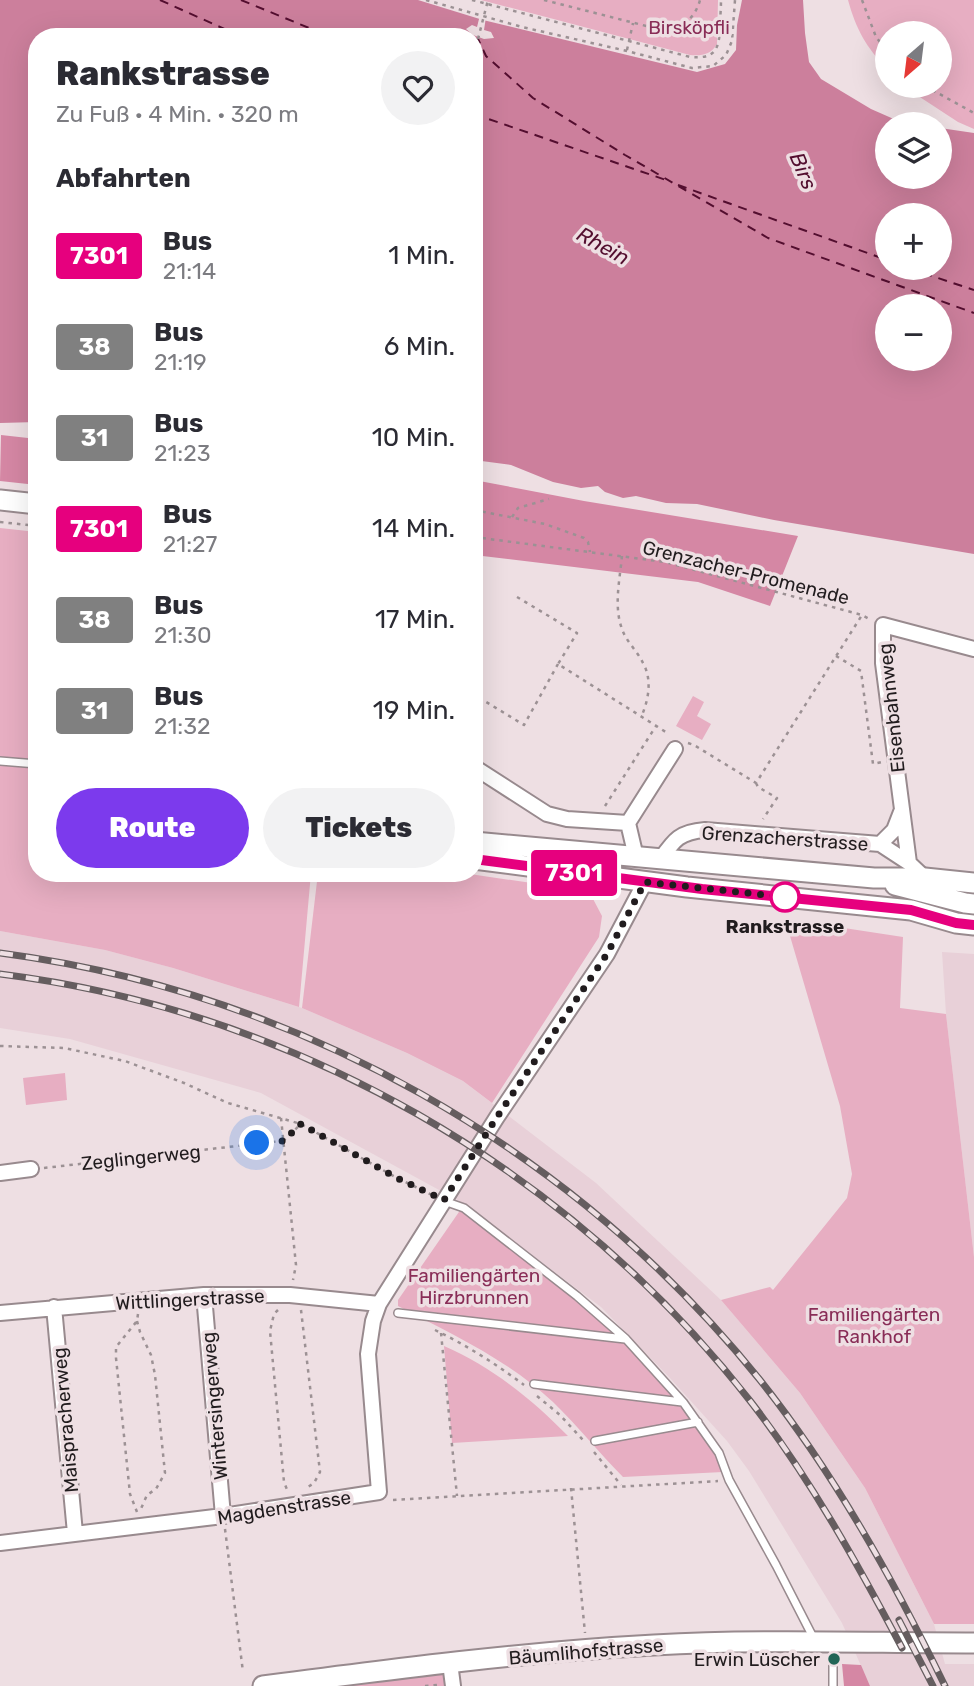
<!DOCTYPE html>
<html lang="de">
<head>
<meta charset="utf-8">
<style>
	:root { --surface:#fff; --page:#f2f2f3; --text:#2b2b33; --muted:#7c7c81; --accent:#7c3aed }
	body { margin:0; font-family:Rubik,sans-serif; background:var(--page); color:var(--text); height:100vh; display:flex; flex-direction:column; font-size:26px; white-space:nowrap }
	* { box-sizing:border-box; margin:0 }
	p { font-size:23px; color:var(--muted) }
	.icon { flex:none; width:38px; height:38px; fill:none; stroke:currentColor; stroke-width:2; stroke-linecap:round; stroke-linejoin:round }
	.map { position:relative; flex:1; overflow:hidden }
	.side { position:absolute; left:28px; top:28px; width:455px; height:854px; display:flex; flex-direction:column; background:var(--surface); border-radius:28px; box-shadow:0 7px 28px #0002 }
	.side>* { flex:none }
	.badge { padding:0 14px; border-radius:5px; font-size:24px; line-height:46px }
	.needle { width:46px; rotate:208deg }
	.controls { position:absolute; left:875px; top:21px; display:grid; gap:14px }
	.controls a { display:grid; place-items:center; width:77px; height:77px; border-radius:50%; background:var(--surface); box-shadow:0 7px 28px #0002; font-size:35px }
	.you { position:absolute; width:35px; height:35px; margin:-18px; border:5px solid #fff; border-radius:50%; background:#1a73e8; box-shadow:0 0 0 10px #1a73e833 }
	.map>.badge { position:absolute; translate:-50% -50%; box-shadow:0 0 0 4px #fff }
	h2 { padding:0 28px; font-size:26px; line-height:63px }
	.round { display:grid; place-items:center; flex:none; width:74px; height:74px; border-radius:37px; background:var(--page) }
	.overview { display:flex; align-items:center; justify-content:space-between; height:119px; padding:0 28px }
	h1 { font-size:33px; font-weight:800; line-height:52px }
	.button { display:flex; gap:14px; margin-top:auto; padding:14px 28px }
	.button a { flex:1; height:80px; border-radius:42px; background:var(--accent); color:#fff; font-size:28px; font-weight:800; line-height:80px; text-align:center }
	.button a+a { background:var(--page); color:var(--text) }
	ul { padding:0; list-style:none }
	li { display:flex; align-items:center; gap:21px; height:91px; padding:0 28px }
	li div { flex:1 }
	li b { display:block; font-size:26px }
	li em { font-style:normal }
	li .badge { min-width:77px; font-weight:700; text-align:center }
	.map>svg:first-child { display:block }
</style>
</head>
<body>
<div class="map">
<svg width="974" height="1686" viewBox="0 0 974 1686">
	<rect width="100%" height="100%" fill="#eedfe3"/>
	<path fill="#e8d0d8" d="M0 931 105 950 173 968 302 1008 407 1053 463 1081 596 1183 721 1300 800 1393 865 1488 934 1624 945 1664H974V1686H870L842 1623 749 1471 727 1441 669 1377 601 1307 463 1203 261 1093 70 1039 0 1028Z
		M942 952 974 954V1257L946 1014Z"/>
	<path fill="#e7aec2" d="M481 0H718L717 44C711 55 701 56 690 55Z
		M848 0H974V129L958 122 903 86H940V33H887V69C866 47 856 29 848 0Z
		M0 528 37 532V873H311L299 1007 173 968 105 950 0 931Z
		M693 696 704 702 697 716 711 724 702 740 676 726Z
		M318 873H463L586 891 585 896 592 897 602 916 599 937 492 1103 463 1081 407 1053 302 1008Z
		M785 919 903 937 900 1008 946 1014 974 1257V1624H934L865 1488 800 1393 721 1300 770 1287 773 1290 847 1198 852 1174 840 1106Z
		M65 1073 67 1100 26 1105 23 1078Z
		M461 1209 575 1297 625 1343 698 1426 709 1442 723 1472 623 1477C599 1453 578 1426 553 1402 508 1360 452 1334 398 1306V1300Z
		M444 1346C492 1367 532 1399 568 1436L452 1443Z
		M450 1663 453 1686H263Z"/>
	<path fill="#d587a4" d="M1 435 37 439V485L0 481Z
		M474 480 584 501 798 536 770 606 698 582 474 555Z
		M842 1664 861 1665 870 1686H844Z"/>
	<path fill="#cc7f9c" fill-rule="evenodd" d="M0 0H418L483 20 697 72 725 64 736 50 737 25 742 0H803L805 33 809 62 821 79 871 109 896 120 912 124H887V177H940V128L974 133V554L774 520 697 504 666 503 636 496 623 498 605 492 598 486 581 488 553 482 511 465 474 460V37H37V422L0 423ZM887 215H940V268H887ZM887 306H940V359H887Z"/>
	<path fill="#eedfe3" d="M480 15 486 17 484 30 491 32 494 38 484 39 473 35 466 29 472 25 477 27Z"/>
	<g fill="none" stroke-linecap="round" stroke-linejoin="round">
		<path stroke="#530e2f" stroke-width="2" stroke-dasharray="9 7" stroke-linecap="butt" d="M160 0 229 31 247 37
			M241 0 331 37
			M474 40 478 39 486 56 533 98 625 155 768 238 974 313
			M474 114 666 180
			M678 185 887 260
			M908 268 974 290"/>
		<defs>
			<path id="lane" d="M0 761 37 764
				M444 1201 464 1208 577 1296 626 1339 683 1402 719 1453 729 1480 776 1565 814 1639
				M398 1313 625 1339
				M534 1384 682 1402
				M595 1441 698 1422
				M833 1686V1643"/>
			<path id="street" d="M474 767 547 814 567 819 628 823
				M880 844 909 863
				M636 857 628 823 675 749
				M660 860C674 840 679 832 705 830L880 844 894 830 901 812
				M925 878 909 863 883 663V625L974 649
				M0 1173 31 1169
				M204 1295 223 1516
				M54 1307 75 1533
				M0 1313 204 1295H290L379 1304
				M0 1543 223 1516 379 1492 368 1354 373 1321 379 1304 497 1117 607 954 645 882
				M450 1663 453 1686"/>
			<path id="secondary" d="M0 500 37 504
				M474 842 874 878H925L974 883
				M474 859 687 887 911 910 956 923 974 925
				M895 885 965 903 974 904
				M263 1686C393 1669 523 1652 654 1645 761 1639 868 1643 974 1643"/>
		</defs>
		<use href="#lane" stroke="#988a8e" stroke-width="10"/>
		<use href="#street" stroke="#988a8e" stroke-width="18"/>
		<use href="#secondary" stroke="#988a8e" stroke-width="23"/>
		<path stroke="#9c9194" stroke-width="2.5" stroke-dasharray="3.5 5" stroke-linecap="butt" d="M426 0 522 27 627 51 692 68 713 66 726 55 732 41 735 0
			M472 0 690 57C714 59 719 51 720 28 720 19 721 9 721 0
			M544 0 662 30C682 28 695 19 700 0
			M862 0 876 37 887 51
			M478 39 488 0
			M627 50 633 23
			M878 63 887 55
			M925 86 974 113
			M474 510 545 524 584 538 588 542 590 552
			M512 517 518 508 549 499
			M0 522 37 526
			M474 537 665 562 862 615 871 620
			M622 556C620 578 614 604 621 626 625 641 637 650 643 663 652 679 649 698 642 715
			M517 597 577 633 558 664 669 734
			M836 656 861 671 873 764 882 762
			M474 703 478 697 524 725 558 664
			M688 743 694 745 756 783 862 615
			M756 783 758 787 777 798 763 819
			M605 806 656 726
			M0 1046 64 1048 125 1061 184 1083 228 1103 301 1124 397 1178 432 1195
			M281 1118 296 1265 293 1280
			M283 1141 301 1124
			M44 1168 281 1141
			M278 1310 274 1314 270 1331 284 1482 288 1492
			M301 1310 320 1472 314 1483 308 1487
			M137 1321 140 1332 151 1355 155 1375 165 1473 156 1489 147 1495 140 1511
			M435 1330C466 1345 496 1364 524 1385
			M441 1333 457 1496
			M537 1396 560 1415 583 1440
			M594 1452 621 1485
			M571 1488 585 1633
			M393 1500 718 1481
			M137 1512 130 1494 116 1358V1347L137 1321 138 1314
			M225 1529 243 1672
			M425 1686 437 1685"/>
		<use href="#lane" stroke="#fff" stroke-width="7"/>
		<use href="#street" stroke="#fff" stroke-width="14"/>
		<use href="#secondary" stroke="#fff" stroke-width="19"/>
		<defs>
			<path id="rail" d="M0 953C297 992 572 1147 760 1380 834 1473 893 1579 945 1686
				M0 974C295 1011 568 1168 751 1402 810 1478 857 1563 902 1648
				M899 1620 933 1686"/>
		</defs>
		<use href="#rail" stroke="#655d5f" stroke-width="7"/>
		<use href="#rail" stroke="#eedfe3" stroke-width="4.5" stroke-dasharray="13" stroke-linecap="butt"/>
	</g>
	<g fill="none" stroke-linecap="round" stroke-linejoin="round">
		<defs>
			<path id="line" d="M474 859 702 889 911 910 956 923 974 925"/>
		</defs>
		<use href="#line" stroke="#fff" stroke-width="16"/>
		<use href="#line" stroke="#e6007e" stroke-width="10"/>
		<path stroke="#211c1e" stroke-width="7" stroke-dasharray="0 12.6" d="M257 1143 283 1141 301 1124 397 1178 444 1200 497 1117 607 954 645 882 785 897"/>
	</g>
	<circle fill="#fff" stroke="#e6007e" stroke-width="3.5" cx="785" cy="897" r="14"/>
	<circle fill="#226657" stroke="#eedfe3" stroke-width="2.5" cx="834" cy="1659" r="7"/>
	<g text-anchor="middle" stroke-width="7" stroke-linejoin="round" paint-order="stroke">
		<g font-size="19" fill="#892d57" stroke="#eedfe3">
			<text x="689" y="34">Birsköpfli</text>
			<text x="474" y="1282">Familiengärten<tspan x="474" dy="22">Hirzbrunnen</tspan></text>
			<text x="874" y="1321">Familiengärten<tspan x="874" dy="22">Rankhof</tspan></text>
		</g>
		<g font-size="19" fill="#211c1e" stroke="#eedfe3">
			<text transform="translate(746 572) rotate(14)" y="7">Grenzacher-Promenade</text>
			<text transform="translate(891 708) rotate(-96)" y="7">Eisenbahnweg</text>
			<text transform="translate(785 838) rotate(4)" y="7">Grenzacherstrasse</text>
			<text transform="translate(141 1157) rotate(-6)" y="7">Zeglingerweg</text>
			<text transform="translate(190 1299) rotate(-3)" y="7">Wittlingerstrasse</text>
			<text transform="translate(214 1406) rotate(-95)" y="7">Wintersingerweg</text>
			<text transform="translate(65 1420) rotate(-95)" y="7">Maispracherweg</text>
			<text transform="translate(284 1507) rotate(-9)" y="7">Magdenstrasse</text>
			<text transform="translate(586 1651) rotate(-5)" y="7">Bäumlihofstrasse</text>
		</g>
		<g font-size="19" font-weight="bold" fill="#211c1e" stroke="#eedfe3">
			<text x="785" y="933">Rankstrasse</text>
		</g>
		<g font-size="19" fill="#211c1e" stroke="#eedfe3" text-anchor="end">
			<text x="820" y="1666">Erwin Lüscher</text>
		</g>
		<g font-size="21" font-style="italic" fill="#530e2f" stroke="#eedfe3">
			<text transform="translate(803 171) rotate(67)" y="7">Birs</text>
			<text transform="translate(603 246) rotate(29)" y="7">Rhein</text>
		</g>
	</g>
</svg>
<div class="controls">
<a><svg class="needle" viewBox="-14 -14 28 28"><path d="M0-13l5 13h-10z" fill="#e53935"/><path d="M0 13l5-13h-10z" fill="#7c7c81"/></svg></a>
<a><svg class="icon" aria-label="layers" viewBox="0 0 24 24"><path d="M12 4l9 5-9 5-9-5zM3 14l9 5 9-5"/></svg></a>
<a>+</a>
<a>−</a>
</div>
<div class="you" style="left:257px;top:1143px"></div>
<b class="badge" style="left:574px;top:873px;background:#e6007e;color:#fff">7301</b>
<section class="side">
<div class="overview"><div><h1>Rankstrasse</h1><p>Zu Fuß · 4 Min. · 320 m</p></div><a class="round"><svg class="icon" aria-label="heart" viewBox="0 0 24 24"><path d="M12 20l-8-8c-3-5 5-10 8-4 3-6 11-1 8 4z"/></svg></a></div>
<h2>Abfahrten</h2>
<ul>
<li><span class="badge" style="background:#e6007e;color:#fff">7301</span><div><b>Bus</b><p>21:14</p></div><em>1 Min.</em></li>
<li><span class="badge" style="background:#808080;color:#fff">38</span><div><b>Bus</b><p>21:19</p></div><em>6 Min.</em></li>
<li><span class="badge" style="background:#808080;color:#fff">31</span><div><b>Bus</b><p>21:23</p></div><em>10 Min.</em></li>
<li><span class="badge" style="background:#e6007e;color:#fff">7301</span><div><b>Bus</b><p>21:27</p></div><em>14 Min.</em></li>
<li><span class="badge" style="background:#808080;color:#fff">38</span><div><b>Bus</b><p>21:30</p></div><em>17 Min.</em></li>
<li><span class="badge" style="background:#808080;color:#fff">31</span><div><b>Bus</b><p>21:32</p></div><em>19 Min.</em></li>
</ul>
<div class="button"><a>Route</a><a>Tickets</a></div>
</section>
</div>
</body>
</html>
